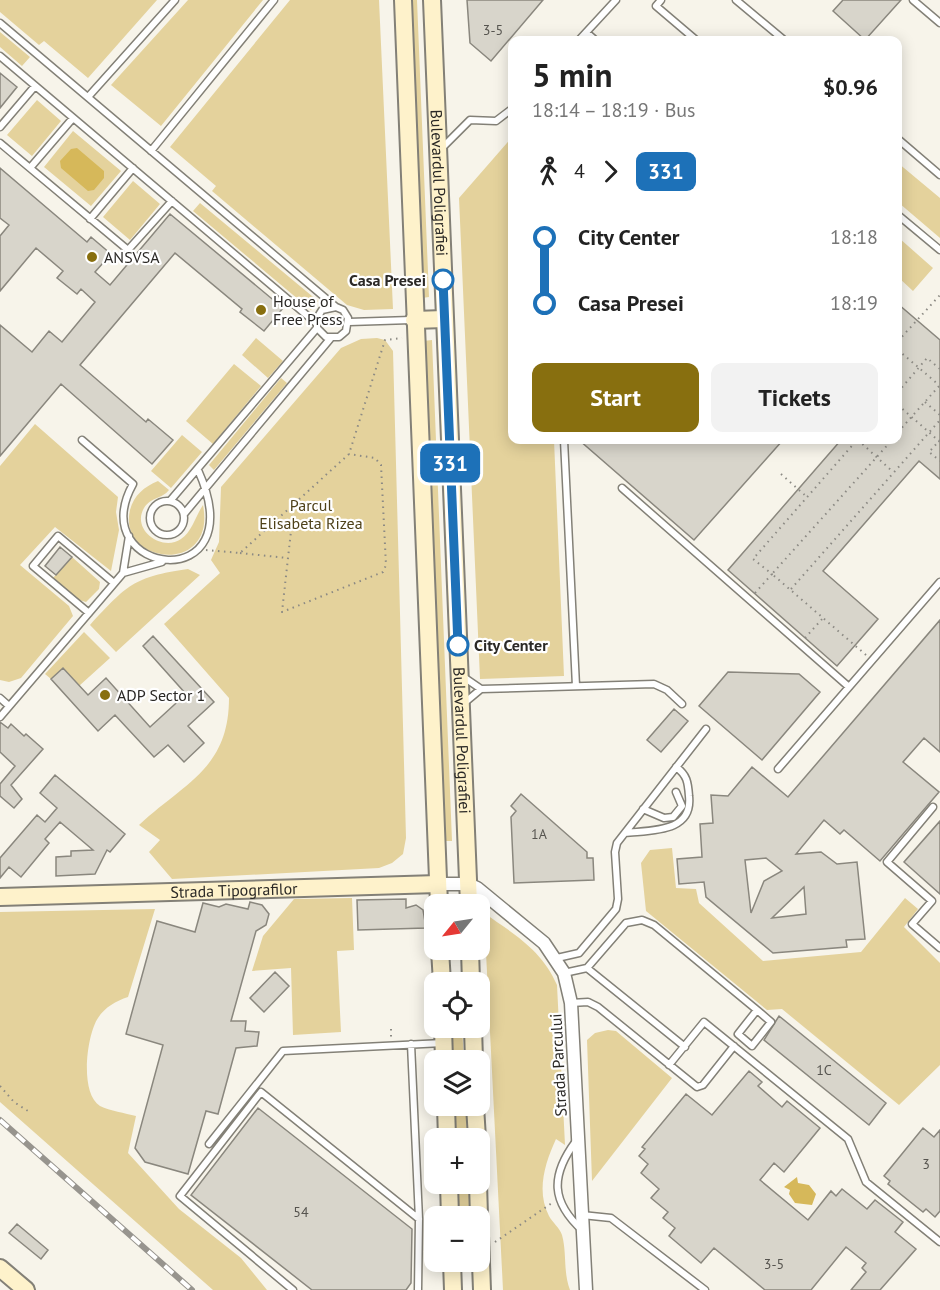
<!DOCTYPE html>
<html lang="en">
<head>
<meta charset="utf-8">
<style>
	:root { --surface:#fff; --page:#f2f2f2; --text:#222; --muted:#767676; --accent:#886f0f }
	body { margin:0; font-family:"PT Sans",sans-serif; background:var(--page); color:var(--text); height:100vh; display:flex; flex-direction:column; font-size:22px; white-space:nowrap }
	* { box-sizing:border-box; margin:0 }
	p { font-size:20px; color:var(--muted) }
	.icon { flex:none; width:33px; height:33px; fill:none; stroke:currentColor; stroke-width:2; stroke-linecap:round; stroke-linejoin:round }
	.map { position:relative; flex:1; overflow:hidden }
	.side { position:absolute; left:508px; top:36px; width:394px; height:408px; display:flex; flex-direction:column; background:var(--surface); border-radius:12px; box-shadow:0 3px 15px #0003 }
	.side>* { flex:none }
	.badge { padding:0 12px; border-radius:9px; font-size:21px; line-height:39px }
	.needle { width:39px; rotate:240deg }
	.controls { position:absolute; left:424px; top:894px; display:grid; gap:12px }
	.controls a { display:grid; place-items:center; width:66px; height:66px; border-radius:12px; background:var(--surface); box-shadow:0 3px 15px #0003; font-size:30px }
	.map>.badge { position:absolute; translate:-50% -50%; box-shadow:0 0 0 3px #fff }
	.legs { display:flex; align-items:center; gap:9px; height:66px; padding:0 24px; font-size:20px }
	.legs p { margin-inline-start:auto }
	.headline { display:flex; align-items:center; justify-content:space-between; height:102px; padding:0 24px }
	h1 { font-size:33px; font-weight:700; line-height:45px }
	.primary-button { display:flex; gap:12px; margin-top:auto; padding:12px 24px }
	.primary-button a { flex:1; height:69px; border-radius:12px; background:var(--accent); color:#fff; font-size:24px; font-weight:700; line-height:69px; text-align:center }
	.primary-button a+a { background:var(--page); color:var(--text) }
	ul { padding:0 24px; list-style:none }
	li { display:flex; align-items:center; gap:21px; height:66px; font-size:22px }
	li i { display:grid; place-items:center; width:9px; height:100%; margin:0 8px; background:currentColor }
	li i::after { content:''; width:15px; height:15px; margin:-8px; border:4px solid; border-radius:50%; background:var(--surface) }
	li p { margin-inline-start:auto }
	li:first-child i { background:linear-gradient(#0000 50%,currentColor 0) }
	li:last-child i { background:linear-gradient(currentColor 50%,#0000 0) }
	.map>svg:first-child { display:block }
</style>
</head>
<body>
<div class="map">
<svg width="940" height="1290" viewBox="0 0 940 1290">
	<rect width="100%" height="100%" fill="#f7f4ea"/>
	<path fill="#e4d29c" d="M0 0H157L88 78 44 41 39 45 0 12Z
		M188 0H263L161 126 111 85Z
		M290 0H379L393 309 364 310 347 305 212 191 216 186 170 147Z
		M410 0H417L429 297 422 298Z
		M0 32 30 57 22 66 0 47Z
		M37 100 61 121 32 156 7 135Z
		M73 131 121 171 91 206 44 167Z
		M513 136V440H554L564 676 480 679 459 198Z
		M898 163 940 198V238L899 203Z
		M133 181 160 204 130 240 103 217Z
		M200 203 318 301 311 310 193 211Z
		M899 238 933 268 913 291 899 278Z
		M256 338 283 361 268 378 242 355Z
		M377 338 385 340 393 351 406 838 403 854 392 863 379 868 172 879 149 852 160 840 139 825C184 783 229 769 229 698L164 624 220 573 211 560 219 542 221 487 341 348 361 339Z
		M432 340 452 841H444L423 341Z
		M234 364 261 386 213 444 186 421Z
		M281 378 287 383 214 470 209 465Z
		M35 424 118 497 116 512 119 530 111 571 55 527 20 565 69 606 73 616 21 678 9 682 0 680V466Z
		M182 435 202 452 171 488 151 471Z
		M158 481 169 490C162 499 151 497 144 508 131 530 162 552 181 539 192 532 196 515 203 505 217 576 117 565 130 510 134 495 144 487 158 481Z
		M72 557 100 582 99 589 86 602 79 600 53 578Z
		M188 569 200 575 116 652 90 625C127 585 133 577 188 569Z
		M84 632 110 658 79 686 63 668 51 679 45 674Z
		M672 848 676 888 696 889 699 903 763 961 861 952 905 898 918 909 904 927 940 963V1065L899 1105 782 1009 767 1010 646 911 641 863 650 850Z
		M352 898 354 950 337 951 341 1032 293 1035 291 968 252 971 263 936 294 899Z
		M155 909 128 997C116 1001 105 1007 98 1018 87 1034 79 1093 100 1106 110 1111 125 1113 136 1116L128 1153 179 1209 241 1258 267 1290H213L0 1102V912Z
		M484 913C514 934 542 950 557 985L565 1145 556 1139C545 1163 536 1191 549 1216 552 1222 560 1228 562 1235 567 1253 563 1272 570 1290H503Z
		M447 1028H462L464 1060H448Z
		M608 1030 616 1031 672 1078 592 1181 587 1040 595 1033Z
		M450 1106H466L467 1138H451Z
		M453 1184H469L470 1216H455Z"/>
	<path fill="#d6b85a" d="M77 148 104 171V178L94 190 88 191 61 168 60 161 71 149Z
		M797 1177 798 1183 809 1185 816 1194 812 1205 795 1203 789 1194 790 1190 784 1187Z"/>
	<path fill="#d8d5cb" stroke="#8a877e" stroke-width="1.5" fill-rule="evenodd" d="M467 0H543L491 61 470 43Z
		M843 0H901L865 40 833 11Z
		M0 73 17 87 0 108Z
		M0 168 87 242 91 237 111 254 95 272 110 285 170 214 283 308 264 331 240 312 242 309 175 253 80 365 146 422 148 419 173 440 152 464 61 384 0 456V325L32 352 49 331 62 342 95 302 81 289 77 294 57 278 63 271 36 248 0 291V236L9 225 0 218Z
		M898 304 940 340V479L919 461 823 571 878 619 837 666 728 570 841 440H898Z
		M579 440H783L694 540Z
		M60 547 72 557 56 575 45 566Z
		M940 620V752L924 738 903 762 939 792 880 861 844 830 840 834 824 820 796 854 821 852 837 864 857 862 865 939 846 940 847 947 773 953 706 897 704 882 679 884 677 859 702 857 700 824 713 823 711 795 728 796 752 767 788 797ZM766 858 782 871 764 881 751 913 745 860ZM804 887 806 914 772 918Z
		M153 636 214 702 188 726 204 743 184 762 168 745 154 757 115 715 98 731 51 679 63 668 88 695 106 678 150 727 186 694 143 646Z
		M728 672 799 674 820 692 762 760 699 706Z
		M674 709 688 721 661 752 647 740Z
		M0 722 8 728 11 724 24 736 26 734 43 749 11 785 22 799 14 808 0 796V784L15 766 0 752Z
		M55 775 125 834 110 852 107 850 95 874 56 876V857L71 856V851L93 850 60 822 45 839 49 843 21 877 9 867 0 878V858L37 815 45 822 57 808 40 793Z
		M521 794 587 852V858H593L594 880 514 883 511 817 516 811 511 806Z
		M940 821V894L904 862Z
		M406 899V908L416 905 423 910 426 928 358 930 357 900Z
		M250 902 262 905 269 914 266 925 256 931 231 1021H246L245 1031 259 1032 257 1046 236 1048 218 1114 206 1111 188 1174 145 1162 135 1148 163 1045 126 1034 157 921 195 932 203 903 219 907 226 904 248 909Z
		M275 972 289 986 264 1012 250 998Z
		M779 1016 886 1103 869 1125 764 1040Z
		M749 1071 762 1082 758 1086 782 1107 787 1101 820 1128 784 1172 774 1163 760 1180 808 1220 831 1191 836 1196 842 1189 867 1209 875 1200 903 1222 895 1232 916 1249 880 1290H851L866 1272 862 1268 866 1263 846 1247 811 1290H765L714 1248 701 1263 669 1236 675 1228 663 1218 668 1212 651 1198 659 1189 641 1173 648 1164 639 1156 645 1149 642 1147 686 1094 712 1115Z
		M258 1108 412 1229 411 1283 406 1290H312L191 1195Z
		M923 1128 934 1137 940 1130V1211L935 1217 926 1209 923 1212 888 1184 890 1181 884 1176Z
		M17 1224 48 1250 41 1259 9 1233Z"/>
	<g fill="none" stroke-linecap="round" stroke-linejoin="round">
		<defs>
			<path id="lane" d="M661 0 656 6 696 40
				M736 0 784 40
				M913 0 940 23
				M0 23 336 307
				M587 33 595 40
				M579 40 616 0
				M0 56 316 323
				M88 97 175 0
				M0 127 35 86
				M898 139 940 175
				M0 143 128 250 172 201
				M441 149 470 120 496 121 513 108
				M151 151 274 0
				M30 168 73 118
				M898 215 940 250
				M90 219 133 168
				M349 322 411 320
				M82 440 133 484C82 576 256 599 198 470
				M564 440 576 686
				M622 488 849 687
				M150 518a17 17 0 1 1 34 0a17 17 0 1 1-34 0Z
				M170 501 317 328V318L322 310 336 307 343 310 348 318 346 331 339 337H326L317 328
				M184 514 330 339
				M123 573 162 562
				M89 613 33 566 58 536 114 583
				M462 676 481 689 654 684 667 690 682 704
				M0 698 9 706
				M463 704 481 689
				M0 717 123 573 129 536
				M778 769 940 582
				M933 807 887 862 932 901 912 924 940 948
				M643 809 664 818 673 817 682 806 676 792
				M625 833C651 830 693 833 689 796 688 782 687 775 676 767
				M557 958 579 953 616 909 618 899 615 852 617 843 706 729
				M587 968 685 1047
				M564 973 587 968 626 923 642 920 654 925 757 1010 738 1034 752 1046 771 1022 757 1010
				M571 1003 588 1002 598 1007 697 1087 703 1085 734 1046
				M411 1044 419 1219 418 1290
				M669 1065 704 1022 848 1139 866 1182 940 1242
				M576 1141C550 1176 551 1202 583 1231
				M209 1144 283 1051 443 1043
				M582 1215 611 1218 705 1290
				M293 1290 180 1196 261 1092 419 1219"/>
			<path id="street" d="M438 884H468L477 888 544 943 564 973 571 1003 586 1290"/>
			<g id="secondary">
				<path d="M403 0 439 904"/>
				<path id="s1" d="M432 0 469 904"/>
				<path d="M414 320 444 319"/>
				<path id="s2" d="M0 897 438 884"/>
				<path d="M440 950 442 982"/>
				<path d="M470 950 471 982"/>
				<path d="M443 1028 444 1060"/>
				<path d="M473 1028 474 1060"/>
				<path d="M446 1106 447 1138"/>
				<path d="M475 1106 477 1138"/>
				<path d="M449 1184 450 1216"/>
				<path d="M478 1184 479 1216"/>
				<path d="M480 1236 482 1290"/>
				<path d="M452 1262 453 1290"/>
				<path d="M0 1268 26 1290"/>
			</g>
		</defs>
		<use href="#lane" stroke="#838077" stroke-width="9"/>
		<use href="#street" stroke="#838077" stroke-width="15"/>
		<use href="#secondary" stroke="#838077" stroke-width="20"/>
		<path stroke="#8c8a84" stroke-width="2" stroke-dasharray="1.5 4.5" stroke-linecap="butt" d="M898 341 940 295
			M898 350 939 385
			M898 392 927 358 940 369
			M925 402 940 415
			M898 405 940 442
			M898 432 940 385
			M858 440 893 472
			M940 440 929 452 940 461
			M810 441 811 440
			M781 474 807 497
			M294 504 282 612 383 572 386 565 381 465 375 458 349 454
			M206 550 240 553 349 454 385 340 402 338
			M240 553 287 558
			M791 589 940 420
			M755 593 772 574 753 559 857 440
			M805 638 823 618
			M866 655 772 574 892 440
			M391 1029V1037
			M0 1086 14 1102 28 1111
			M495 1242 552 1203"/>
		<use href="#lane" stroke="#fff" stroke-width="6"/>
		<use href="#street" stroke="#fff" stroke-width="12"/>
		<use href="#secondary" stroke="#fef2cb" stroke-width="16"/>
		<defs>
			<path id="rail" d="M0 1120 192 1290"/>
		</defs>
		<use href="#rail" stroke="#97948e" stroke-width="6"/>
		<use href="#rail" stroke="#fff" stroke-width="4" stroke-dasharray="11" stroke-linecap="butt"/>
	</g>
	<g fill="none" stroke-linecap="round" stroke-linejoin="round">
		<defs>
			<path id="line-1" d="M443 280 458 645"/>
		</defs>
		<use href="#line-1" stroke="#fff" stroke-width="14"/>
		<use href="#line-1" stroke="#1d71b8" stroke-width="9"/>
	</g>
	<g fill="#886f0f" stroke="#fff" stroke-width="2">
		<circle cx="92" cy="257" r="6"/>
		<circle cx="261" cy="310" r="6"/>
		<circle cx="105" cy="695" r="6"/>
	</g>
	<g fill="#fff" stroke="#1d71b8" stroke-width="3">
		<circle cx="443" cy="280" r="10"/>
		<circle cx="458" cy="645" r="10"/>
	</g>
	<g text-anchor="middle" stroke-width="4.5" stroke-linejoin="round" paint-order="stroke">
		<g font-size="14" fill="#56544f">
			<text x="493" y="35">3-5</text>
			<text x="539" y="839">1A</text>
			<text x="824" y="1075">1C</text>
			<text x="926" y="1169">3</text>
			<text x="301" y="1217">54</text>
			<text x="774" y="1269">3-5</text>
		</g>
		<g font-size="16" fill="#2b2926" stroke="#fff">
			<text dy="6" stroke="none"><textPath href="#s1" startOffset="183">Bulevardul Poligrafiei</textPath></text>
			<text dy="6" stroke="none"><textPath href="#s1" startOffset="741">Bulevardul Poligrafiei</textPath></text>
			<text dy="6" stroke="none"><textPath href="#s2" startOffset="234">Strada Tipografilor</textPath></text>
			<text transform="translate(558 1065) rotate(-93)" y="6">Strada Parcului</text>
		</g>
		<g font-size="16" fill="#2b2926" stroke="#fff" text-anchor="start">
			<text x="104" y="263">ANSVSA</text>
			<text x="273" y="307">House of<tspan x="273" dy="18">Free Press</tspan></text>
			<text x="117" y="701">ADP Sector 1</text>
		</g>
		<g font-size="16" font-weight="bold" fill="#2b2926" stroke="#fff" text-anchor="end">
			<text x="426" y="286">Casa Presei</text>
			<text x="474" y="651" text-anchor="start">City Center</text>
		</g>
		<g font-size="16" fill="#4e4119" stroke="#fff">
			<text x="311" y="511">Parcul<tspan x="311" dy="18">Elisabeta Rizea</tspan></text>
		</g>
	</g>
</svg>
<div class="controls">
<a><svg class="needle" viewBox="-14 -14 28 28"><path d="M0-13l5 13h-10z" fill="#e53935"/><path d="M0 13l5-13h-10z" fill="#767676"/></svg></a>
<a><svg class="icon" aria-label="locate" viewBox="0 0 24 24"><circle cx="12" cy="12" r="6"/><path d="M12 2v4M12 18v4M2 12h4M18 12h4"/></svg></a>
<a><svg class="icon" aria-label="layers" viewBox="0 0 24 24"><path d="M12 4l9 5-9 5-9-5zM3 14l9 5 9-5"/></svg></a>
<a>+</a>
<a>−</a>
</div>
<b class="badge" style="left:450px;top:463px;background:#1d71b8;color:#fff">331</b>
<section class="side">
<div class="headline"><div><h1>5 min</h1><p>18:14 – 18:19 · Bus</p></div><b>$0.96</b></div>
<div class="legs"><svg class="icon" aria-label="walk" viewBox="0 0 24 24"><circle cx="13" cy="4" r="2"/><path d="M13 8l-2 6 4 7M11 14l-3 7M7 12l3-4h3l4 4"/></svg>4<svg class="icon" aria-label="forward" viewBox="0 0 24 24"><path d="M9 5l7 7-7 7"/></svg><b class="badge" style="background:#1d71b8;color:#fff">331</b></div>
<ul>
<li><i style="color:#1d71b8"></i><b>City Center</b><p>18:18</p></li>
<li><i style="color:#1d71b8"></i><b>Casa Presei</b><p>18:19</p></li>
</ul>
<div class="primary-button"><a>Start</a><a>Tickets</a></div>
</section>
</div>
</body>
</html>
